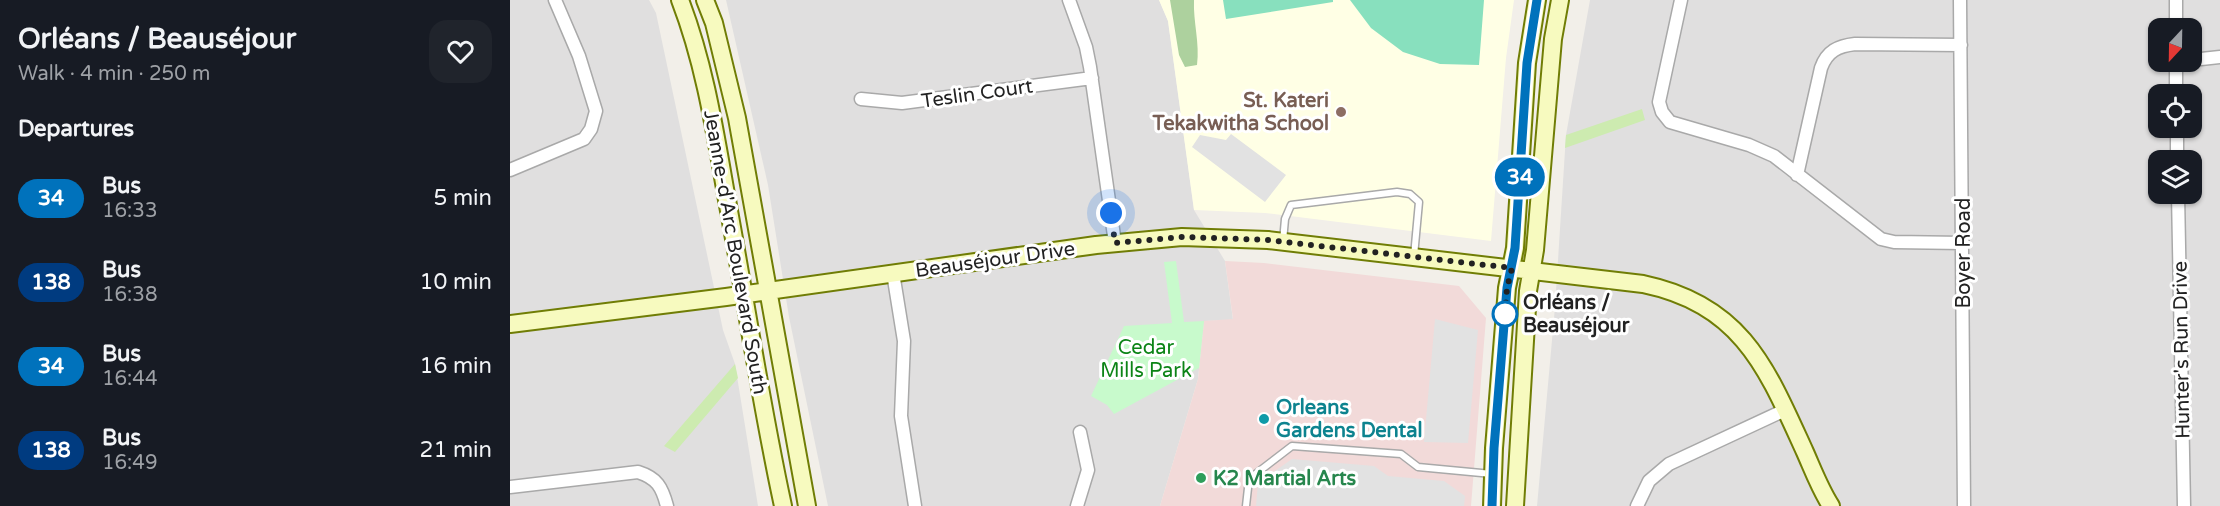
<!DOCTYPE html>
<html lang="en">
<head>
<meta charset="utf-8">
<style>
	:root { --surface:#171b24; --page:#20242c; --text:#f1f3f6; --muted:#9ea1a6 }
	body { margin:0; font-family:"Varela Round",sans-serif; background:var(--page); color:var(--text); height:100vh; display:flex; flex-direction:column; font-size:22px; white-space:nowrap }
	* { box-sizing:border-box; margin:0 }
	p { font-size:20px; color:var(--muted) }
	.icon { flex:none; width:33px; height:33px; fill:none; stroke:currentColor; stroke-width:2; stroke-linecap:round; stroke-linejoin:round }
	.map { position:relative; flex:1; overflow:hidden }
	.details { display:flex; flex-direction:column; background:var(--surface); width:510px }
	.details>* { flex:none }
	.badge { padding:0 12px; border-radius:20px; font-size:21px; line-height:39px }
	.needle { width:39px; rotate:202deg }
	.controls { position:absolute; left:1638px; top:18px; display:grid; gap:12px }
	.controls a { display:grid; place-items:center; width:54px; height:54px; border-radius:12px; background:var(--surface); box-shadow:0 2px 4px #0004; font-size:30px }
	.you { position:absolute; width:30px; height:30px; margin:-15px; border:4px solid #fff; border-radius:50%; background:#1a73e8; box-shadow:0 0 0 9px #1a73e833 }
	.map>.badge { position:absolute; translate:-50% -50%; box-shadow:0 0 0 3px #fff }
	h2 { padding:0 18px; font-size:22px; line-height:54px }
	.round { display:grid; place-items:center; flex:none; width:63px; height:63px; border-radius:18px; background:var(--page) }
	.overview { display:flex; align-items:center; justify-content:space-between; height:102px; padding:0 18px }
	h1 { font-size:28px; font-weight:800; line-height:45px }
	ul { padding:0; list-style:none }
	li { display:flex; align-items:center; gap:18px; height:84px; padding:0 18px }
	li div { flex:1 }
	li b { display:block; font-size:22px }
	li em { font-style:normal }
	li .badge { min-width:66px; font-weight:700; text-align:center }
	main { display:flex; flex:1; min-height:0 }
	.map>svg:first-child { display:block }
</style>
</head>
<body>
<main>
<section class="details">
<div class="overview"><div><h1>Orléans / Beauséjour</h1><p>Walk · 4 min · 250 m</p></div><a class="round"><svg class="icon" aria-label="heart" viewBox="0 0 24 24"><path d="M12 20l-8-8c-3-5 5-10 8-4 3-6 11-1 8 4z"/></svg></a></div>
<h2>Departures</h2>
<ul>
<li><span class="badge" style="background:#0072bc;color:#fff">34</span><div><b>Bus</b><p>16:33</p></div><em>5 min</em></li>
<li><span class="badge" style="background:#003b80;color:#fff">138</span><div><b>Bus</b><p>16:38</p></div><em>10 min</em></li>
<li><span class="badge" style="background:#0072bc;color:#fff">34</span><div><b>Bus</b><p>16:44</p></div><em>16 min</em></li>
<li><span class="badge" style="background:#003b80;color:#fff">138</span><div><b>Bus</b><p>16:49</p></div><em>21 min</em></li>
</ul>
</section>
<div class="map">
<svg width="1710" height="506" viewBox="0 0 1710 506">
	<rect width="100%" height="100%" fill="#f2efe9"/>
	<path fill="#e0dfdf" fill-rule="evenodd" d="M0 0H139L146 13 213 330 225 364 248 506H0Z
		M216 0H649L658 21 684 210 715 261 723 320 694 321 688 379 650 506H318L279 317 258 185Z
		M1080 0H1710V506H1027L1045 307 1056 135ZM1648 28H1682V62H1648ZM1648 94H1682V128H1648ZM1648 160H1682V194H1648Z"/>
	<path fill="#f2dad9" d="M715 261 754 263 949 286 976 318 961 506H650L688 379 694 321 723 319Z"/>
	<path fill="#ffffe5" d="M649 0H1004L996 58 981 241 755 213 684 210 658 21Z"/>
	<path fill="#cdebb0" d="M1132 109 1135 120 1055 148 1056 135Z
		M225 364 228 378 165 452 154 446Z"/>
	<path fill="#add19e" d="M660 0H684C683 22 690 43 687 65L675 67 669 55Z"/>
	<path fill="#c8facc" d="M666 261 674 322 694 321 689 368 604 414 597 405 581 396 614 326 662 323 654 262Z"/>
	<path fill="#88e0be" d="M713 0H823V2L716 19Z
		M840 0H974L969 65 930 64 893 52 861 28Z"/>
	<path fill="#e2e2e2" d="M721 134 776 175 755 202 682 147 690 135 716 140Z
		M925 319 968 330 958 443 914 442Z
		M782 459 864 466 878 476 934 481 955 496 954 506H746L748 483Z"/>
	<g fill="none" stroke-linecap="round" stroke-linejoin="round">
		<defs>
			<path id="lane" d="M773 241 775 219 781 205 887 192 900 194 909 202 904 256
				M736 506 739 479 782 446 891 454 908 467 982 474"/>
			<path id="street" d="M559 0 576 47 580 67 605 243
				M1171 0 1149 102 1152 112 1160 122 1239 145 1264 156 1371 239 1384 242 1453 243
				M1450 0 1454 506
				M1666 0V28
				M1682 60 1710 57
				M1666 62V94
				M351 99 392 103 582 78
				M1667 128V160
				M0 170 74 139 81 129 86 111 69 56 45 0
				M1287 175 1311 68C1317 51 1328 46 1345 44L1451 45
				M1668 194 1674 506
				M383 273 394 341 391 416 405 506
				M0 487 128 472C147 478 152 487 157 506
				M567 506 578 470 570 432
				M1127 506 1139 481 1159 464 1275 410"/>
			<path id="secondary" d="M170 0C195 65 205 132 217 200 236 302 251 405 273 506
				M195 0 204 23 227 118 297 506
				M0 324 216 297 586 245 672 237 758 240 1133 284C1233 305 1257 369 1295 452 1303 470 1310 489 1321 506
				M982 506 984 448 997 288 1005 248 1017 63 1027 0
				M1005 506 1018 291 1025 250 1043 39 1050 0"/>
		</defs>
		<use href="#lane" stroke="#a9a9a9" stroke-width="9"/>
		<use href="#street" stroke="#a9a9a9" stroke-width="15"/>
		<use href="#secondary" stroke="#707d05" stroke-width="20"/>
		<use href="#lane" stroke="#fff" stroke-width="6"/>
		<use href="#street" stroke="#fff" stroke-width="12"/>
		<use href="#secondary" stroke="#f7fabf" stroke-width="16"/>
	</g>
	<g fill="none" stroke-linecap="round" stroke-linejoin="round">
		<defs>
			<path id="line" d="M982 506 984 448 997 288 1005 248 1017 63 1027 0"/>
		</defs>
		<use href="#line" stroke="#fff" stroke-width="14"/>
		<use href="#line" stroke="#0072bc" stroke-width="9"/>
		<path stroke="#222" stroke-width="6" stroke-dasharray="0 10.8" d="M601 213 605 243 672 237 758 240 1002 268 997 288 995 314"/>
	</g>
	<circle fill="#8d6e63" stroke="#fff" stroke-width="2" cx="831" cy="112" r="6"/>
	<circle fill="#fff" stroke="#0072bc" stroke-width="3" cx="995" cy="314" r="12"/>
	<circle fill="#0f9aa8" stroke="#fff" stroke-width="2" cx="754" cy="419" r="6"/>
	<circle fill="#2e9e5b" stroke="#fff" stroke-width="2" cx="691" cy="478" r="6"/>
	<g text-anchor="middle" stroke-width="6" stroke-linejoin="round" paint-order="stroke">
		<g font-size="20" fill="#222" stroke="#fff">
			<text transform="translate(467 93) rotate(-8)" y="7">Teslin Court</text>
			<text transform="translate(226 252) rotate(80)" y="7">Jeanne-d'Arc Boulevard South</text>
			<text transform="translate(1453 253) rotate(-90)" y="7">Boyer Road</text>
			<text transform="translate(485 259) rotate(-8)" y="7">Beauséjour Drive</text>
			<text transform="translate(1671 350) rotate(-91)" y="7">Hunter's Run Drive</text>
		</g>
		<g font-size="20" font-weight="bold" fill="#785e54" stroke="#fff" text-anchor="end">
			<text x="819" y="107">St. Kateri<tspan x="819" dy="23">Tekakwitha School</tspan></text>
		</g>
		<g font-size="20" font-weight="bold" fill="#222" stroke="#fff" text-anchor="start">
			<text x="1013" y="309">Orléans /<tspan x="1013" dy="23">Beauséjour</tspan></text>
		</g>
		<g font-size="20" fill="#0c8416" stroke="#fff">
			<text x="636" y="354">Cedar<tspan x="636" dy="23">Mills Park</tspan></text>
		</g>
		<g font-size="20" font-weight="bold" fill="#0d838f" stroke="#fff" text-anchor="start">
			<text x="766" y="414">Orleans<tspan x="766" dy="23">Gardens Dental</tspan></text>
		</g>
		<g font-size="20" font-weight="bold" fill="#27864d" stroke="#fff" text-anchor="start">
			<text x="703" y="485">K2 Martial Arts</text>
		</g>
	</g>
</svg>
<div class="controls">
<a><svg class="needle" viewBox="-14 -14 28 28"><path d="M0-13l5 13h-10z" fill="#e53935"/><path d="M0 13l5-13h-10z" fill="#9ea1a6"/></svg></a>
<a><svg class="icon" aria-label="locate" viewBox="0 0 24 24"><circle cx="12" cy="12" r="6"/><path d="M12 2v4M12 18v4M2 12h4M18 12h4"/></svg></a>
<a><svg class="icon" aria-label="layers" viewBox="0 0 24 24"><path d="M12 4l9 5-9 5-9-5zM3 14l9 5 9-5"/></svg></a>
</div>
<div class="you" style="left:601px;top:213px"></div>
<b class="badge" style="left:1010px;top:177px;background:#0072bc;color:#fff">34</b>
</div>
</main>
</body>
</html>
